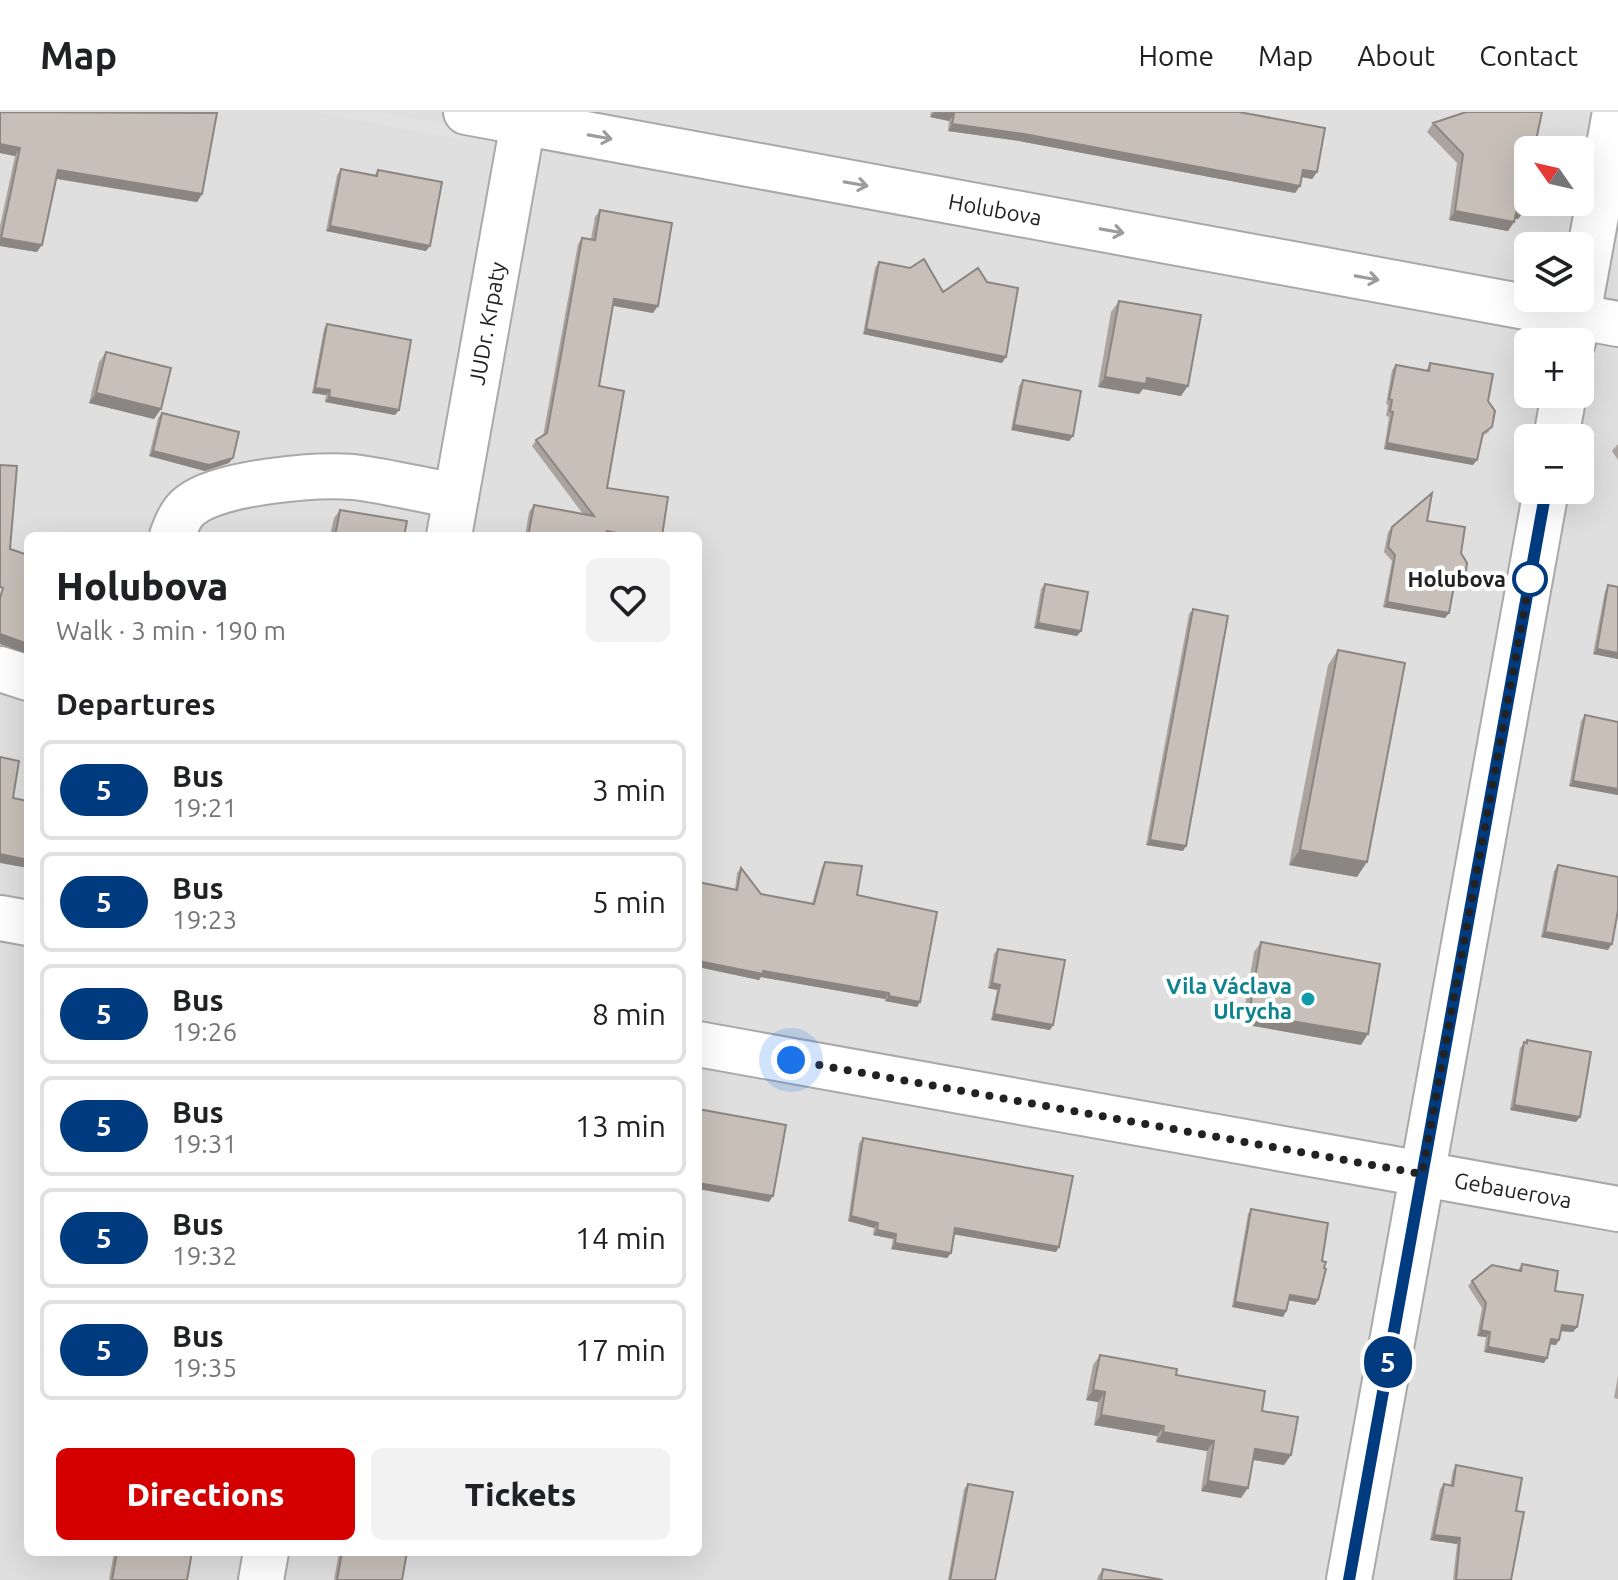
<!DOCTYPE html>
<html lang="en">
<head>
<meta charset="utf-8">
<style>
	:root { --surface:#fff; --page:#f2f2f2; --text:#202124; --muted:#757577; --line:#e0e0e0; --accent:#d40000 }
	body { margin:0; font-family:Ubuntu,sans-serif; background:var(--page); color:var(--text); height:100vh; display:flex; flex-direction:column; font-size:30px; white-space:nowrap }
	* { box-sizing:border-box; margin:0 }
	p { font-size:26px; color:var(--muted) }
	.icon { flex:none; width:44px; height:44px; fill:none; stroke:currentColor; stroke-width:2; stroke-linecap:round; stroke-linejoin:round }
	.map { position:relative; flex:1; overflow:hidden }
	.details { position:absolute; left:24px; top:420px; width:678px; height:1024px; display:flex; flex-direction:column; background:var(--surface); border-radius:12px; box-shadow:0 8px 32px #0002 }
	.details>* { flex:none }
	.badge { padding:0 16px; border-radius:26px; font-size:28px; line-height:52px }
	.needle { width:52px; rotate:304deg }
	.controls { position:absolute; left:1514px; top:24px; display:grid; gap:16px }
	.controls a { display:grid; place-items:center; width:80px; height:80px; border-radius:12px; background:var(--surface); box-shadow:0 8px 32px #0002; font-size:40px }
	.you { position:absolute; width:40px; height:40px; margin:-20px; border:6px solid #fff; border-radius:50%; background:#1a73e8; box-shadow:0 0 0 12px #1a73e833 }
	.map>.badge { position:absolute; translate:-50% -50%; box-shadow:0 0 0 4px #fff }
	h2 { padding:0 32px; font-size:30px; line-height:72px }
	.round { display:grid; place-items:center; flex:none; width:84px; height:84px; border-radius:12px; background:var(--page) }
	.summary { display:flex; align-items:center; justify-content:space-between; height:136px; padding:0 32px }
	h1 { font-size:38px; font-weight:800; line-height:60px }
	.button { display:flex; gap:16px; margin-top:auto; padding:16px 32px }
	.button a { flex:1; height:92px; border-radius:12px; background:var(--accent); color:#fff; font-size:32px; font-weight:800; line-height:92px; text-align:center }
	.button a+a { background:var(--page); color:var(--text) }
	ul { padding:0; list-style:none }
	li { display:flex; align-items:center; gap:24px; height:100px; margin:0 16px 12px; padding:0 16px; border:4px solid var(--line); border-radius:12px }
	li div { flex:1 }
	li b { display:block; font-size:30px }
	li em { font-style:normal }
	li .badge { min-width:88px; font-weight:700; text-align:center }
	header { display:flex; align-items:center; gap:48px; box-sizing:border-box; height:112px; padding:0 40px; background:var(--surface); border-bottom:2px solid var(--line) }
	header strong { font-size:38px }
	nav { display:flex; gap:44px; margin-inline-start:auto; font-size:28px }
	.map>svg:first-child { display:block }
</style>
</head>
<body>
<header>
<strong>Map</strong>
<nav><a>Home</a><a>Map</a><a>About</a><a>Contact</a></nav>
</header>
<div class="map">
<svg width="1618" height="1468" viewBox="0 0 1618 1468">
	<rect width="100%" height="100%" fill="#f2efe9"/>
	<path fill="#e0dfdf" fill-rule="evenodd" d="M0 0H1618V1468H0ZM1528 38H1580V90H1528ZM1528 134H1580V186H1528ZM1528 230H1580V282H1528ZM1528 326H1580V378H1528ZM28 424H698V1440H28Z"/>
	<path fill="#e2e2e2" d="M315 0H378L465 16 463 28Z"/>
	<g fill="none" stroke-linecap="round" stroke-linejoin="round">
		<defs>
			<g id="minor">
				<path id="s1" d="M466 0 1618 212"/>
				<path d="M1573 230 1615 0"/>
				<path d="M1556 326 1564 282"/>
				<path d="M172 424C176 413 181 400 191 393 221 370 316 362 353 365 387 369 422 378 456 384"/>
				<path id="s2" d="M449 424 525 0"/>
				<path d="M0 557 28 566"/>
				<path d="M0 806 28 811"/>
				<path id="s3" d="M698 932 1618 1097"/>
				<path d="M261 1468 266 1440"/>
				<path d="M1349 1468 1546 378"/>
			</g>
		</defs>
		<use href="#minor" stroke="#a9a9a9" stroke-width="48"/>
		<use href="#minor" stroke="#fff" stroke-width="44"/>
	</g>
	<path fill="#aba49e" d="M0 0 202 82 197 90 56 67 37 140 0 134V114L15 44 0 41Z
		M931 0H1239L1317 60 1312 67 1301 65 1300 74 1295 81 1019 29 948 19 949 9 930 5Z
		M1433 11 1534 38 1525 98 1518 107H1515L1508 119 1449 108 1457 51 1427 20Z
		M341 57 374 64 378 58 426 139 326 119 337 63Z
		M600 98 653 201 613 194 599 274 607 376 662 424H525L529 400 534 393 583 402 532 334 536 328 543 324 578 132 582 126 591 127 595 105Z
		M879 150 943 180 1002 251 863 222 875 156Z
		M1119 189 1181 284 1143 277 1139 282 1098 275 1111 200Z
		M327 212 395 303 325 290 326 283 312 281 324 217Z
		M106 240 161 297 154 307 89 291 99 250Z
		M1430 251 1488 289 1489 320 1482 324 1473 353 1384 337 1389 305 1386 304 1388 293 1386 292 1392 258 1396 253 1426 259Z
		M1023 268 1073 324 1069 329 1011 318 1019 274Z
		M162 301 233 346 229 351 205 359 149 344 158 306Z
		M1618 332V348L1612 339Z
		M340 398 404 424H330L334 406Z
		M1427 409 1461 441 1465 468 1461 473 1453 478 1449 501 1445 506 1383 495 1392 449 1384 440 1388 420 1392 415Z
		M1045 472 1081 519 1077 524 1034 516 1041 477Z
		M1608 473 1618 547 1593 542 1605 479Z
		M1193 497 1183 739 1146 733 1189 502Z
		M1338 538 1357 765 1289 753 1328 553Z
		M1585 603 1618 610V683L1569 674 1581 609Z
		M825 750 857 783 920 890 917 895 885 889V887L761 865 759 868 698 855V770L735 778 737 761 741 756 761 782 812 792 822 755Z
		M1558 753 1608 838 1541 825 1554 759Z
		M1261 830 1361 933 1242 912 1254 840Z
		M998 837 1053 913 1050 918 991 908 997 878 988 876 994 842Z
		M1527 928 1580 1005 1576 1010 1510 998 1520 936Z
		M863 1026 1056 1140 954 1122 951 1141 947 1146 891 1137 893 1127 873 1123 874 1116 848 1109 859 1031Z
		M1251 1097 1322 1149 1318 1188 1315 1193 1289 1188 1286 1199 1283 1205 1232 1195 1248 1102Z
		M1522 1152 1555 1179 1577 1215 1573 1220 1561 1219 1556 1233 1550 1232 1544 1251 1484 1240 1486 1225 1477 1224 1482 1196 1468 1174 1472 1169 1518 1158Z
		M1100 1243 1176 1263 1262 1299 1291 1343 1284 1353 1253 1348 1241 1386 1201 1379 1207 1339 1156 1330 1157 1324 1094 1313 1098 1290 1086 1288 1093 1253Z
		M1618 1264V1287L1614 1286Z
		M1456 1353 1516 1399 1511 1468H1453L1457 1432 1430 1428 1440 1377 1444 1372 1450 1374 1453 1358Z
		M968 1372 995 1468H948L964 1377Z
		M114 1440H192L187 1468H109Z
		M339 1440H407L402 1468H334Z
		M1103 1457 1163 1468H1097L1098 1464Z"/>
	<path fill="#8b8681" d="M934 0H944L954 2 949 9 930 5Z
		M952 12 1024 22 1300 74 1295 81 1019 29 948 19Z
		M0 32 20 36 15 44 0 41Z
		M58 58 202 82 197 90 53 66Z
		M1303 58 1317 60 1312 67 1298 64Z
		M1517 97 1525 98 1518 107 1511 106Z
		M1455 99 1514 110 1508 119 1449 108Z
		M330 114 430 134 426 139 326 119Z
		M1 126 42 133 37 140 0 134V128Z
		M614 187 658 194 653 201 610 193Z
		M866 217 1006 245 1002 251 863 222Z
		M1105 265 1147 266 1188 274 1181 284 1143 277 1139 282 1098 275Z
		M315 276 330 278 326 283 312 281Z
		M96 281 161 297 154 307 89 291Z
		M329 285 399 298 395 303 325 290Z
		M1014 313 1073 324 1069 329 1011 318Z
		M1387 331 1477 348 1473 353 1384 337Z
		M153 339 233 346 229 351 205 359 149 344Z
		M607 419 631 424H603Z
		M1387 490 1449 501 1445 506 1383 495Z
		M1038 511 1081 519 1077 524 1034 516Z
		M0 522 28 532V542L0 532Z
		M1597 537 1618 541V547L1593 542Z
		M1573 669 1618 677V683L1569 674Z
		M1150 728 1186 734 1183 739 1146 733Z
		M1300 738 1367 750 1357 765 1289 753Z
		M0 742 28 748V756L0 751Z
		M1545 820 1612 832 1608 838 1541 825Z
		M698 849 763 859 889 881 885 887 761 865 759 868 698 855Z
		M992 871 1000 873 997 878 988 876Z
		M889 884 920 890 917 895 885 889Z
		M994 902 1053 913 1050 918 991 908Z
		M1249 902 1368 922 1361 933 1242 912Z
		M1514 993 1580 1005 1576 1010 1510 998Z
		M698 1071 773 1084 769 1090 698 1077Z
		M851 1104 878 1111 874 1116 848 1109Z
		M955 1116 1059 1135 1056 1140 952 1122Z
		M877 1118 896 1122 893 1127 873 1123Z
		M895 1131 951 1141 947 1146 891 1137Z
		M1290 1183 1318 1188 1315 1193 1286 1188Z
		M1235 1190 1286 1199 1283 1205 1232 1195Z
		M1562 1213 1577 1215 1573 1220 1559 1219Z
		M1481 1218 1490 1220 1486 1225 1477 1224Z
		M1551 1227 1559 1228 1556 1233 1547 1232Z
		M1488 1235 1547 1246 1544 1251 1484 1240Z
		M1093 1278 1105 1280 1098 1290 1086 1288Z
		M1101 1303 1164 1314 1157 1324 1094 1313Z
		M1163 1320 1214 1329 1207 1339 1156 1330Z
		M1255 1337 1291 1343 1284 1353 1248 1347Z
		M1208 1369 1248 1376 1241 1386 1201 1379Z
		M1434 1423 1460 1426 1457 1432 1430 1428Z"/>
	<path fill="#c7bfb8" stroke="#8b8681" stroke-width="2" d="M0 0 217 1 202 82 58 58 42 133 1 126 20 36 0 32Z
		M944 0H1239L1325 16 1317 60 1303 58 1300 74 1024 22 952 12 954 2Z
		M1466 0H1542L1534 38H1528V78L1525 98 1517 97 1514 110 1455 99 1463 42 1433 11Z
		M341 57 377 64 378 58 442 70 430 134 330 114Z
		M600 98 672 111 658 194 614 187 599 274 624 279 607 376 668 385 662 424H631L607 419 606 424H528L534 393 594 404 536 328 547 321 582 126 595 128Z
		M924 147 943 180 978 156 987 170 1018 176 1006 245 866 217 879 150 910 156Z
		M1119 189 1201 203 1188 274 1147 266 1146 272 1105 265Z
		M327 212 411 228 399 298 329 285 330 278 315 276Z
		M106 240 171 256 161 297 96 281Z
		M1430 251 1493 262 1488 289 1495 299 1492 315 1483 321 1477 348 1387 331 1393 300 1390 299 1392 288 1389 287 1396 253 1429 259Z
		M1023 268 1081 279 1073 324 1014 313Z
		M162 301 239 320 233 346 209 353 153 339Z
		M0 353 17 354 10 437 28 443V532L0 522V486L3 476 0 475Z
		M1432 381 1427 409 1465 415 1461 441 1467 451 1465 468 1454 474 1449 501 1387 490 1395 443 1388 435 1392 415Z
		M340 398 407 409 404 424H335Z
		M1045 472 1088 480 1081 519 1038 511Z
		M1608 473 1618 475V541L1597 537Z
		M1193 497 1228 504 1186 734 1150 728Z
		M1338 538 1405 551 1367 750 1300 738Z
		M1585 603 1618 610V677L1573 669Z
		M0 645 19 649 13 686 28 689V748L0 742Z
		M825 750 862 754 857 783 937 800 920 890 889 884V881L763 859V862L698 849V770L737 778 741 756 761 782 814 792Z
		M1558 753 1618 765V798L1612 832 1545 820Z
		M1261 830 1380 852 1368 922 1249 902Z
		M998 837 1065 848 1053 913 994 902 1000 873 992 871Z
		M1527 928 1591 940 1580 1005 1514 993 1524 930 1527 931Z
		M698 997 786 1013 773 1084 698 1071Z
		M863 1026 1073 1064 1059 1135 955 1116 951 1141 895 1131 896 1122 877 1118 878 1111 851 1104Z
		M1251 1097 1328 1111 1322 1149 1326 1150 1324 1156 1326 1157 1318 1188 1290 1183 1286 1199 1235 1190Z
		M1522 1152 1558 1159 1555 1179 1583 1183 1577 1215 1562 1213 1559 1228 1551 1227 1547 1246 1488 1235 1490 1220 1481 1218 1486 1191 1472 1169 1492 1153 1521 1159Z
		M1100 1243 1177 1257 1176 1263 1265 1279 1262 1299 1298 1305 1291 1343 1255 1337 1248 1376 1208 1369 1214 1329 1163 1320 1164 1314 1101 1303 1105 1280 1093 1278Z
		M1456 1353 1522 1366 1516 1399 1524 1400 1511 1468H1456L1460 1426 1434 1423 1444 1372 1453 1374Z
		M968 1372 1013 1380 995 1468H950Z
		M117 1440H192L187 1468H112Z
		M342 1440H407L402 1468H337Z
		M1103 1457 1163 1468H1101Z"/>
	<defs><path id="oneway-shaft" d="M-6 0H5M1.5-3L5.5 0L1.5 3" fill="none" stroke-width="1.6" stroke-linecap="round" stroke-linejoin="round" transform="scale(2)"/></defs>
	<g stroke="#9c9c9c">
		<use href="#oneway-shaft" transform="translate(600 25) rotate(10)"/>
		<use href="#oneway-shaft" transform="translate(856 72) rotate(10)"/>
		<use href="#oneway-shaft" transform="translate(1112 119) rotate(10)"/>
		<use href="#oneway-shaft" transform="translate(1367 166) rotate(10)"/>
	</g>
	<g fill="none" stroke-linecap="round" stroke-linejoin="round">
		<defs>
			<path id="line" d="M1349 1468 1546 378"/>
		</defs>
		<use href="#line" stroke="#fff" stroke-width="18"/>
		<use href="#line" stroke="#003b80" stroke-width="12"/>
		<path stroke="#222" stroke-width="8" stroke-dasharray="0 14.4" d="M791 948 1422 1062 1531 461 1530 467"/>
	</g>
	<circle fill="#fff" stroke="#003b80" stroke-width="4" cx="1530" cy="467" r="16"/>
	<circle fill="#0f9aa8" stroke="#fff" stroke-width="3" cx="1308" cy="887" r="8"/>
	<g text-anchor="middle" stroke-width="8" stroke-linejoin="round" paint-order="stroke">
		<g font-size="22" fill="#222" stroke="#fff">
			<text dy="8" stroke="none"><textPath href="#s1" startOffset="538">Holubova</textPath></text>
			<text dy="8" stroke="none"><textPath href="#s2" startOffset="216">JUDr. Krpaty</textPath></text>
			<text dy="8" stroke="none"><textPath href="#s3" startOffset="828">Gebauerova</textPath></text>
		</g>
		<g font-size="22" font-weight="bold" fill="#222" stroke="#fff" text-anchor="end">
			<text x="1506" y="475">Holubova</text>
		</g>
		<g font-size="22" font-weight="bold" fill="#0d838f" stroke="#fff" text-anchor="end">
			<text x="1292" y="882">Vila Václava<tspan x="1292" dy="25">Ulrycha</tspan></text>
		</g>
	</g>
</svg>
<div class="controls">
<a><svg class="needle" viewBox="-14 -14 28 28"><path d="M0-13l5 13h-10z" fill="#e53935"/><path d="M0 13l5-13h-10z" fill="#757577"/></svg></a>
<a><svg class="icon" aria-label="layers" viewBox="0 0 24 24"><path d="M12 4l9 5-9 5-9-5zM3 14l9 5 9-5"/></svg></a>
<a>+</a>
<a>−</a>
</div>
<div class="you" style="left:791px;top:948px"></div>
<b class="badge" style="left:1388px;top:1250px;background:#003b80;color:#fff">5</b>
<section class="details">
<div class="summary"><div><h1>Holubova</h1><p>Walk · 3 min · 190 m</p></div><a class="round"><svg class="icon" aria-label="heart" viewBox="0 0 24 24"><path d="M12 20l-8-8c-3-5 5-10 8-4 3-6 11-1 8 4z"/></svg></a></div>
<h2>Departures</h2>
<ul>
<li><span class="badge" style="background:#003b80;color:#fff">5</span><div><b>Bus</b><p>19:21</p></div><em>3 min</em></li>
<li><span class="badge" style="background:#003b80;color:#fff">5</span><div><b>Bus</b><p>19:23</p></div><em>5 min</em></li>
<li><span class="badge" style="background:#003b80;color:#fff">5</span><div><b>Bus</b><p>19:26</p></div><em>8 min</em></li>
<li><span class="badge" style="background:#003b80;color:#fff">5</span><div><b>Bus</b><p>19:31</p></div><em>13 min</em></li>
<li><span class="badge" style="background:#003b80;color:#fff">5</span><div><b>Bus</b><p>19:32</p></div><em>14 min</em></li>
<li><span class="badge" style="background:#003b80;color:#fff">5</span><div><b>Bus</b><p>19:35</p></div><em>17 min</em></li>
</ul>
<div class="button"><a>Directions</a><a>Tickets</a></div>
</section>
</div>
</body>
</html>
